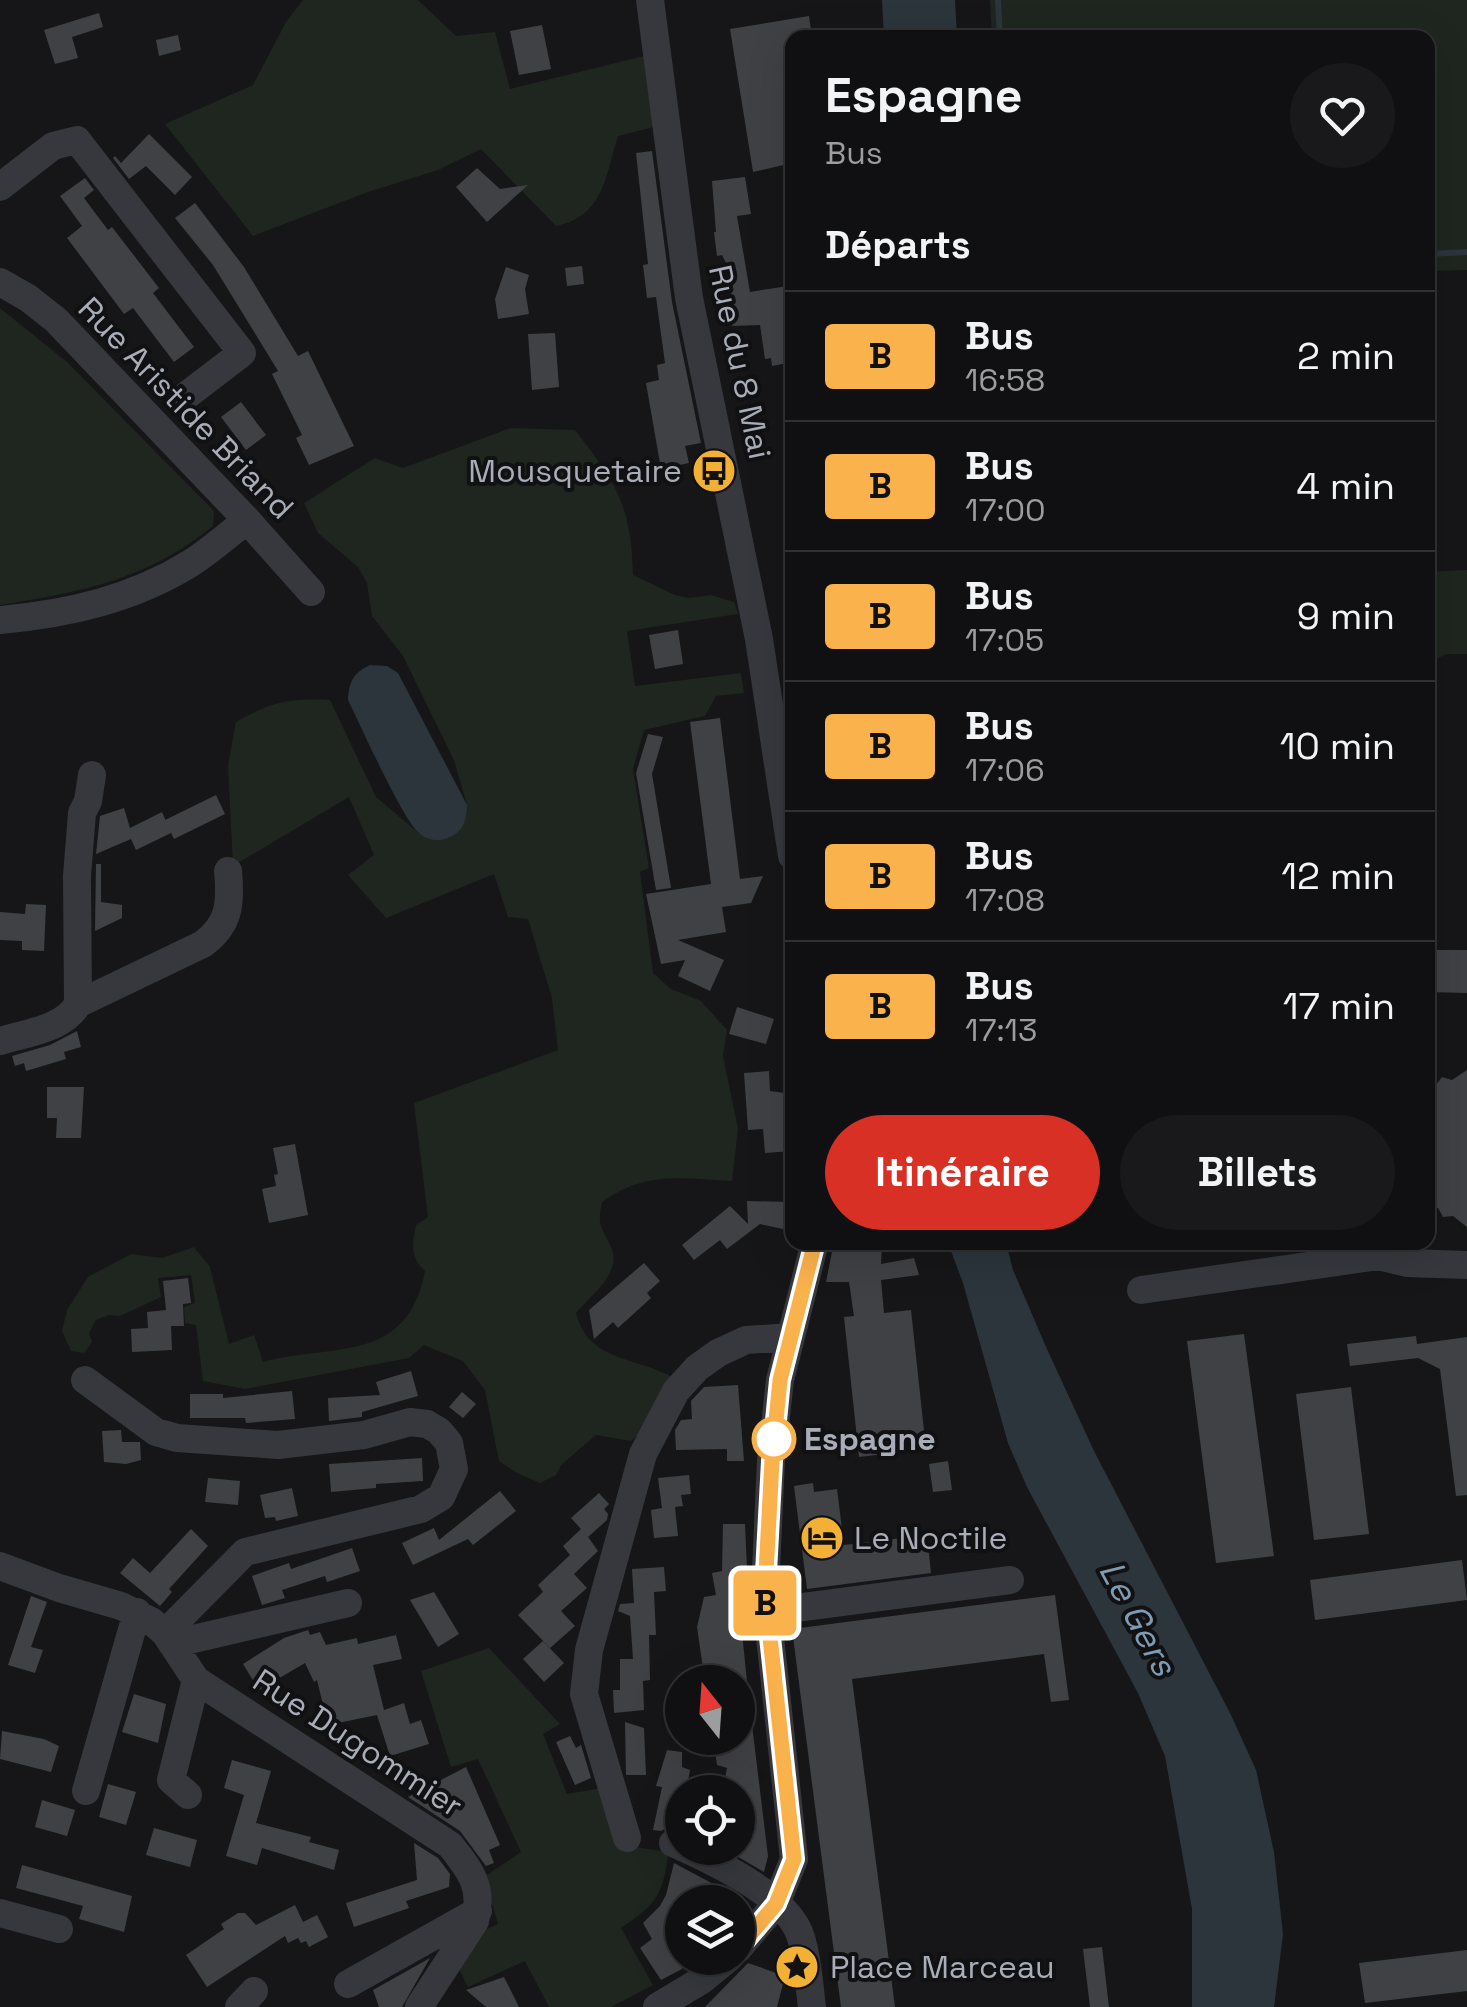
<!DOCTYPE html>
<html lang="fr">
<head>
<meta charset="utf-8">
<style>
	:root { --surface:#101012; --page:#19191b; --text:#f1f3f6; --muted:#9c9d9f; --line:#303032; --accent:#d93025 }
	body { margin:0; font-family:"Space Grotesk",sans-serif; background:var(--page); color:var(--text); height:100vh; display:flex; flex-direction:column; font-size:38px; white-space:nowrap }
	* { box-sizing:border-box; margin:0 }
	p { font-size:32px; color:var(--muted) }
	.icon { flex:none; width:55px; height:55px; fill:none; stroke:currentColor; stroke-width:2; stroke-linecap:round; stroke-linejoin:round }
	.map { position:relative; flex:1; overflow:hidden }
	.drawer { position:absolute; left:785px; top:30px; width:650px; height:1220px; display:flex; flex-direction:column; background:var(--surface); border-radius:20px; box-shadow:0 10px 40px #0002,0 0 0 2px var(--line) }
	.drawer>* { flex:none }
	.badge { padding:0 20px; border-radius:8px; font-size:35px; line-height:65px }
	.needle { width:65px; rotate:343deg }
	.controls { position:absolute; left:665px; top:1665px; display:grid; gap:20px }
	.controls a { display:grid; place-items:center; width:90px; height:90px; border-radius:50%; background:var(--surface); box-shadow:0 10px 40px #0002,0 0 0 2px var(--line); font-size:50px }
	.map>.badge { position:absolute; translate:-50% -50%; box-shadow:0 0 0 5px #fff }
	h2 { padding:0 40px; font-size:38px; line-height:90px }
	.round { display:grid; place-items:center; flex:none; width:105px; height:105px; border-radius:52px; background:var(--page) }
	.headline { display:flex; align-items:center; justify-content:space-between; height:170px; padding:0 40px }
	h1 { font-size:48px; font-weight:600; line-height:75px }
	.cta { display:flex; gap:20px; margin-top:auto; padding:20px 40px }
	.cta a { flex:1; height:115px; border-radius:60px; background:var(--accent); color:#fff; font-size:40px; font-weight:600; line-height:115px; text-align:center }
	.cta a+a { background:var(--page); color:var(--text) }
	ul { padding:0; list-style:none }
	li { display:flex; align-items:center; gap:30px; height:130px; padding:0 40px; border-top:2px solid var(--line) }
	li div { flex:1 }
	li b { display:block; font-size:38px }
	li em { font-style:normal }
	li .badge { min-width:110px; font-weight:700; text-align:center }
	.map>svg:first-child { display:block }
</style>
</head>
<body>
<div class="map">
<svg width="1467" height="2007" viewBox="0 0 1467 2007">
	<rect width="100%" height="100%" fill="#161618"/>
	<path fill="#1e261f" d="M303 0H418L456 36 495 32 510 89 648 55 658 126 618 136C605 177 604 216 556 226L481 149 438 170 368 192 253 236 165 124 253 85 286 22Z
		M990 0H1467V270L1428 271V38L992 37Z
		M0 308 67 362 214 511 213 526C147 580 81 592 0 605Z
		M511 428 575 430C617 484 631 505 633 575L675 595 689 598 711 595 734 602 738 614 627 631 635 686 741 673 744 693 716 696 705 716 644 730 633 769 649 868 640 872 653 973 671 989 701 1001 727 1030 723 1056 738 1129 732 1181C681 1178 645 1171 602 1202 597 1226 601 1226 611 1247 623 1272 591 1295 576 1313 589 1363 636 1356 674 1378L647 1427 631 1441 596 1435 561 1465 556 1475 540 1483 515 1472 499 1461 485 1390 463 1361 424 1345 409 1358 245 1389 203 1381 196 1325 185 1323 184 1307 195 1303 191 1275 158 1278 161 1297 120 1316 109 1315 96 1320 89 1333 92 1342 84 1353 71 1351 62 1331 67 1310 88 1277 131 1254 162 1258 194 1247 210 1267 229 1344 254 1335 263 1362C332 1343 407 1365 425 1271 410 1257 412 1245 416 1225L428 1217 414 1103 558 1050 552 998 528 919 508 917 494 874 386 918 348 875 374 855 349 797 233 866 228 765 236 722C271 702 289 698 330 700L376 797 421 835 467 805 454 760 403 656 372 616 367 583 358 567 318 533 304 503 375 458 403 468Z
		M1467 570V654H1447L1428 662V572Z
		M489 1648 560 1724 543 1734 567 1794 602 1788 620 1845 669 1852C662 1896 658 1903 621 1928L653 1985 611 2007H549L525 1961 468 1987 457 1965 483 1931 498 1924 484 1877 521 1852 478 1759 451 1767 421 1671Z"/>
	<path fill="#2c353c" d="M882 0H955L957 37H884Z
		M370 665 387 666 398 673 467 805C466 820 465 830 450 837 440 842 429 841 420 834 403 821 361 726 348 700 349 682 353 673 370 665Z
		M948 1243H1006L1013 1270 1046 1347 1094 1451 1231 1715 1256 1770 1274 1852 1283 1934 1274 2007H1192V1909L1165 1756 1138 1693 1027 1487 1008 1443 963 1283Z"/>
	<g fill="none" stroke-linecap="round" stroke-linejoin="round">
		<path stroke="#2c353c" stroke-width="6" d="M998 0 1000 38
			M1428 254 1467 252"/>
	</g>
	<path fill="#404145" d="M99 13 103 27 72 37 78 58 55 64 44 30Z
		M809 16 812 38H792V163L753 172 730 29Z
		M542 25 551 69 519 75 510 31Z
		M178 35 181 50 159 56 156 40Z
		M149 134 192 177 175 195 146 166 129 179 113 158 115 156 121 163Z
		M652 151 672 302 701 443 685 446 689 463 661 469 646 383 659 380 657 365 665 363 656 297 647 298 643 265 648 264 636 153Z
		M477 168 500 189 528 185 487 222 456 187Z
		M745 177 751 214 737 216 750 292 788 286 792 314V362L772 366 771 358 765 359 760 325 732 326 729 306 733 305 727 265 722 255 717 256 714 232H716L712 181Z
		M85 178 94 190 84 198 108 230 112 227 159 288 153 293 194 347 174 362 133 308 124 314 67 238 82 226 60 196Z
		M195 203 244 267 298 356 308 351 354 446 309 465 296 438 302 435 272 374 278 371 213 265 175 218Z
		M582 266 584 284 567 286 565 268Z
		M506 267 529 275 525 289 529 314 498 319 495 299Z
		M555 333 559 387 532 390 528 334Z
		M241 402 266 435 246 450 221 417Z
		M678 630 683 664 655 669 649 635Z
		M720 718 740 879 763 876 751 903 722 907 726 932 678 940 724 960 710 991 678 976 685 960 661 964 646 894 711 884 690 722Z
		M648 734 663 737 652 774 671 888 656 890 636 773Z
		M216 795 225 814 174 839 165 820Z
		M124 808 130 828 162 812 171 833 136 850 131 839 96 854 100 816Z
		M96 864H101V902L122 905V918L95 931Z
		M26 904 46 905 44 951 22 950V941L0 940V912L25 914Z
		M1436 950H1467V993L1428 992V961H1436Z
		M737 1007 774 1019 766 1044 729 1034Z
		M77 1031 81 1047 64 1052 66 1059 26 1071 24 1063 15 1066 12 1056 50 1045Z
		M1467 1070V1227L1453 1216 1443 1217 1438 1208 1429 1206 1428 1196V1086L1436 1085 1442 1077 1452 1080Z
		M769 1071 770 1091 791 1094 792 1151 765 1153 763 1129 748 1130 744 1073Z
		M47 1087H84L81 1138H56L57 1118H47Z
		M295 1144 308 1215 269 1223 262 1189 276 1186 274 1175 278 1174 273 1148Z
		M747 1201 792 1202V1231L760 1224 727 1249 720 1240 694 1260 682 1245 730 1206 748 1224Z
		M834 1242H882L881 1264 914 1258 919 1275 881 1280 884 1313 911 1310 926 1449 859 1457 844 1317 854 1316 849 1282H826Z
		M644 1263 660 1281 647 1293 651 1298 618 1328 613 1322 594 1339 589 1310Z
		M188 1278 191 1303 183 1304 184 1326H171L172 1350 132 1352 131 1329 148 1328 147 1312 166 1310 163 1281Z
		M1244 1334 1274 1556 1216 1563 1187 1341Z
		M1416 1336 1417 1344 1467 1337V1495L1456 1496 1440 1369 1418 1358 1350 1366 1347 1344Z
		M411 1371 418 1396 362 1412V1417L329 1421 328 1398 380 1395 376 1382Z
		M738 1385 744 1461H727V1449L676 1450 675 1430 681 1420 692 1419 691 1401 704 1387Z
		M1351 1387 1369 1534 1314 1540 1296 1394Z
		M292 1391 295 1419 246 1423 245 1418H190V1394H223V1398Z
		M462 1392 476 1404 463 1418 449 1407Z
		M121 1430 122 1442H140L141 1460 126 1464 104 1462 102 1431Z
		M422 1458 423 1481 376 1484V1488L331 1492 329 1464Z
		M948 1461 952 1490 933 1492 929 1464Z
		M689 1475 691 1494 681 1495 683 1506 675 1507 678 1536 654 1538 651 1510 662 1508 658 1478Z
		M208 1478 240 1481 238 1505 205 1502Z
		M813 1483 814 1492 837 1489 844 1545 927 1535 931 1573 807 1589 794 1486Z
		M292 1488 298 1516 276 1521 275 1517 265 1518 260 1495Z
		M500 1491 516 1511 473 1545 468 1539 413 1565 402 1543 434 1528 439 1540Z
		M599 1493 609 1504 604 1509 608 1514 607 1520 588 1537 586 1534 598 1551 574 1574 587 1588 561 1611 575 1626 550 1648 518 1615 543 1592 538 1585 570 1555 563 1546 581 1529 571 1518Z
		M723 1524H745L748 1591 738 1592 747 1682H705L697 1627 704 1597 716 1595 712 1573 722 1571Z
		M191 1529 208 1546 169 1589 172 1592 160 1606 120 1573 133 1558 150 1573Z
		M352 1548 360 1571 327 1582 325 1576 282 1590 285 1598 262 1605 252 1576 289 1563 291 1569Z
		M1462 1560 1467 1600 1315 1620 1310 1580Z
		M664 1567 666 1591 654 1592 656 1635H649L650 1680 643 1681 644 1710 614 1713 613 1690H620V1659H633L630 1616 618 1611 620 1604 634 1603 632 1569Z
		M434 1592 459 1634 438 1647 410 1600Z
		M1055 1595 1069 1700 1051 1702 1044 1654 852 1679 895 2007H841L792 1629Z
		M31 1596 47 1602 31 1647 43 1650 35 1673 8 1665Z
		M308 1630 310 1635 320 1632 326 1645 357 1638 358 1644 396 1635 402 1659 373 1665 384 1710 404 1703 410 1724 421 1720 429 1744 390 1756 377 1715 328 1725 317 1680 314 1682 305 1663 259 1690 243 1664 284 1638Z
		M543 1641 564 1663 544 1682 523 1659Z
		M748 1692 768 1856 764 1872 723 1848H738V1841L749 1846 742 1792 723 1787 727 1768 717 1765 713 1738H738V1693Z
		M134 1694 166 1704 158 1743 122 1732Z
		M625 1722 644 1728 646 1775H626Z
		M2 1731 44 1739 59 1746 51 1772 0 1759Z
		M570 1736 576 1748 581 1745 591 1778 575 1785 556 1742Z
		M667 1750 682 1752V1767L690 1770 686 1792H682V1828L670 1826 661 1831 653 1830 662 1787 656 1786Z
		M232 1760 271 1771 256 1823 311 1837 309 1842 339 1850 334 1870 262 1848 257 1865 226 1856 244 1795 224 1788Z
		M466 1767 500 1845 489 1850 494 1863 486 1866 460 1831 408 1797Z
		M108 1784 136 1792 126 1825 99 1817Z
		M42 1800 75 1810 67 1836 35 1827Z
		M154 1828 197 1840 190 1867 146 1855Z
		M414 1843 438 1858 450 1874 449 1887 406 1901 409 1908 354 1927 346 1903 417 1880Z
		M674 1863 747 1902H682V1969L661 1980 640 1948 652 1939 643 1923 660 1906 666 1895Z
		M22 1865 132 1896 124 1932 79 1919 83 1906 16 1888Z
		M295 1905 303 1922 317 1915 328 1937 309 1947 306 1941 301 1943 298 1938 288 1943 285 1936 207 1987 186 1955 224 1929 221 1924 238 1913H245L256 1925Z
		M1102 1947 1109 2007H1090L1083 1949Z
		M1467 1950V1991L1365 2003 1359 1963Z
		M430 1958 402 2007H379L373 1990Z
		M748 1963 785 1976 777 2007H705Z
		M504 1977 519 2007H486L466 1990Z"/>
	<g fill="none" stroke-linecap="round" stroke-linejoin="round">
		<path stroke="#37383d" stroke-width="28" d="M650 0 689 298 759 639 792 856
			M0 187 53 146 77 140 242 353 187 395
			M0 282 28 298 56 320 247 520 311 592
			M0 620C68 614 133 599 191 563 211 550 229 534 247 520
			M78 1004 203 944C230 924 231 903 228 871
			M0 1041C26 1033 64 1029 78 1004L77 876 82 813 88 801 92 775
			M1141 1290 1378 1256 1407 1263 1467 1265
			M85 1380 156 1432 177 1438 278 1445 364 1435 410 1422 427 1424 439 1431 449 1443 454 1469 441 1497 421 1509 245 1552 165 1633
			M0 1566 59 1588 121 1606 151 1621 165 1633 196 1680 450 1845C470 1870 484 1887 475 1921L419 2007
			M765 1612 1010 1580
			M172 1644 348 1603
			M86 1791 137 1612
			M188 1795 171 1780 196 1680
			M627 1838 584 1694 589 1650 643 1454 676 1391 697 1368 718 1353 746 1340 791 1337
			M673 1843C711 1860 789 1895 801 1938 808 1960 809 1984 812 2007
			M0 1913 59 1929
			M738 1949 776 1904 794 1859 765 1591 771 1461 780 1380 815 1242
			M348 1984 478 1911
			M239 2007 254 1991
			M657 2007 702 1980 729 1958"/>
	</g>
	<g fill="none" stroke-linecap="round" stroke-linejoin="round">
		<defs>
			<path id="line" d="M738 1949 776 1904 794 1859 765 1591 772 1461 780 1380 815 1242"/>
		</defs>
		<use href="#line" stroke="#fff" stroke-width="22"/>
		<use href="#line" stroke="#fab24c" stroke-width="15"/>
	</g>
	<defs>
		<symbol id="bus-disc" viewBox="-11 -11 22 22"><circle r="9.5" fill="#f2b134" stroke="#111113"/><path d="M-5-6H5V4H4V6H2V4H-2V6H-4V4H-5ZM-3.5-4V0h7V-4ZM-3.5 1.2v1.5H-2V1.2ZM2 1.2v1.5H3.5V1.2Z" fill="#111"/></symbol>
		<symbol id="hotel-disc" viewBox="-11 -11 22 22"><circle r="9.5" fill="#f2b134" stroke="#111113"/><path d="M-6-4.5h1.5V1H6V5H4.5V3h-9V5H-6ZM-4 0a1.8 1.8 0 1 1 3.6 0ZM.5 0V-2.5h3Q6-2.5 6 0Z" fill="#111"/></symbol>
		<symbol id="sight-disc" viewBox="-11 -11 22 22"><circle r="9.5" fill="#f2b134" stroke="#111113"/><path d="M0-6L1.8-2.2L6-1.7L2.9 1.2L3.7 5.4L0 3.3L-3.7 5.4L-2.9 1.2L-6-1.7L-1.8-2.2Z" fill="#111"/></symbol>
	</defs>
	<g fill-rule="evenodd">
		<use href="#bus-disc" x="689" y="446" width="50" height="50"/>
		<use href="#hotel-disc" x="797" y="1513" width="50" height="50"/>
		<use href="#sight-disc" x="772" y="1942" width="50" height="50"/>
	</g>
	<circle fill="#fff" stroke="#fab24c" stroke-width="5" cx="774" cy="1439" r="20"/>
	<g text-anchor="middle" stroke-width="8" stroke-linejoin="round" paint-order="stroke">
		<g font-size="32" fill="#a8adb8" stroke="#111113">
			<text transform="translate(740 362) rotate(78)" y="11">Rue du 8 Mai</text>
			<text transform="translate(186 408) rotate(46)" y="11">Rue Aristide Briand</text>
			<text transform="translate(358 1743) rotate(33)" y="11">Rue Dugommier</text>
		</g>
		<g font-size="32" fill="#a8adb8" stroke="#111113" text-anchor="start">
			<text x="682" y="482" text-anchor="end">Mousquetaire</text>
			<text x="854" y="1549">Le Noctile</text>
			<text x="830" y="1978">Place Marceau</text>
		</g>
		<g font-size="32" font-weight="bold" fill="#a8adb8" stroke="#111113" text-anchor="start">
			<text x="804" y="1450">Espagne</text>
		</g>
		<g font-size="35" font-style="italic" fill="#7f9bb3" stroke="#111113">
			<text transform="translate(1138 1618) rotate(62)" y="12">Le Gers</text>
		</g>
	</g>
</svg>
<div class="controls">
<a><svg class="needle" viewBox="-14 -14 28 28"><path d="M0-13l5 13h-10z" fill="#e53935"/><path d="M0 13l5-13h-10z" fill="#9c9d9f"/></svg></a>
<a><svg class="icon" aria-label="locate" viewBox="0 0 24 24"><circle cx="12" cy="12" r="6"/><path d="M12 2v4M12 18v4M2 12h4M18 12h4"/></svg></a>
<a><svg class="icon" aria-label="layers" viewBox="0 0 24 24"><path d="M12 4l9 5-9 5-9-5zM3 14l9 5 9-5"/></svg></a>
</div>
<b class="badge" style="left:765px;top:1603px;background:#fab24c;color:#111">B</b>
<section class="drawer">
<div class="headline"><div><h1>Espagne</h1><p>Bus</p></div><a class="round"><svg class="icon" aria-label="heart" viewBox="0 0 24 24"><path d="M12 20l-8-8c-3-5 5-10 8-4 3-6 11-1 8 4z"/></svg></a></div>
<h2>Départs</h2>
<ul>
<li><span class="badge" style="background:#fab24c;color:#111">B</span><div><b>Bus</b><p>16:58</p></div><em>2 min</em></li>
<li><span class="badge" style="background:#fab24c;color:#111">B</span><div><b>Bus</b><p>17:00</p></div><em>4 min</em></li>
<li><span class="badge" style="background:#fab24c;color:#111">B</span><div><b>Bus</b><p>17:05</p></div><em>9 min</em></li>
<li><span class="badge" style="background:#fab24c;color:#111">B</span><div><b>Bus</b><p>17:06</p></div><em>10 min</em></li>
<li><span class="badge" style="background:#fab24c;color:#111">B</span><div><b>Bus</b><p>17:08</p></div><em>12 min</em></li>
<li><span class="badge" style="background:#fab24c;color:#111">B</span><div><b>Bus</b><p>17:13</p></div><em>17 min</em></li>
</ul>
<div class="cta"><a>Itinéraire</a><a>Billets</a></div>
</section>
</div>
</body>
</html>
